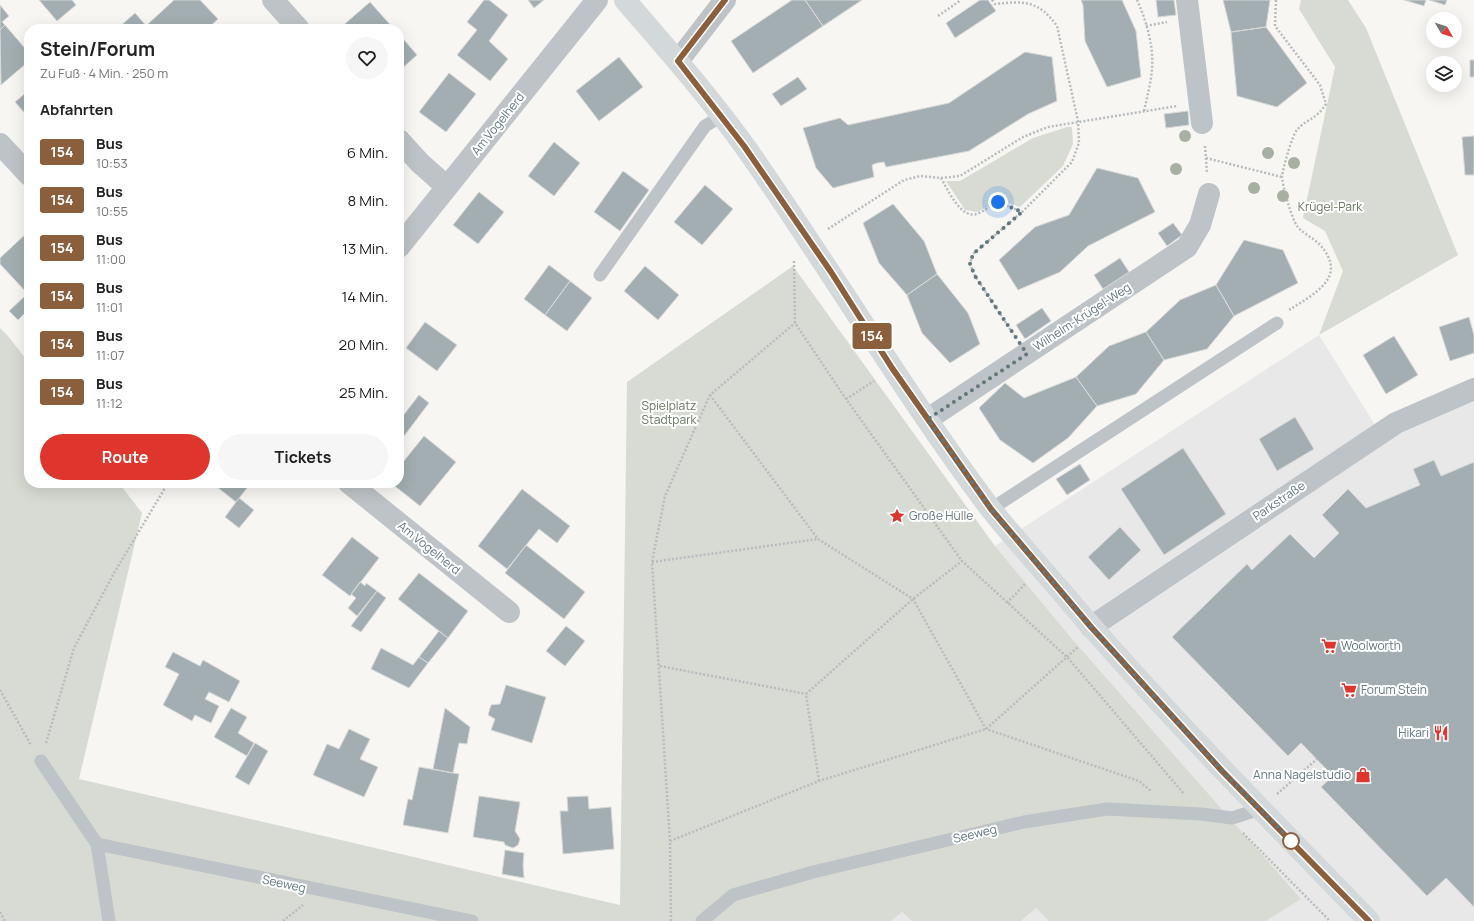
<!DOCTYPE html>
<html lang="de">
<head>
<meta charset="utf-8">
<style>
	:root { --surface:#fff; --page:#f6f6f6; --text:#222; --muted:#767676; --accent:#de352c }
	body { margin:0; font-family:Manrope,sans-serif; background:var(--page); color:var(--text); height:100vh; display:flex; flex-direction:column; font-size:15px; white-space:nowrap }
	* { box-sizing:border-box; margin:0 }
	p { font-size:13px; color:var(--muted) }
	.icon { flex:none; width:22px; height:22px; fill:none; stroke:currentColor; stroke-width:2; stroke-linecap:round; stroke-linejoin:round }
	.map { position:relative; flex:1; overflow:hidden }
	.panel { position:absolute; left:24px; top:24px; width:380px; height:464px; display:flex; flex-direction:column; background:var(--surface); border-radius:16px; box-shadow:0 4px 16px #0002 }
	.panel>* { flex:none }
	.badge { padding:0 8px; border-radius:3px; font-size:14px; line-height:26px }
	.needle { width:26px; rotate:129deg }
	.controls { position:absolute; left:1426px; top:12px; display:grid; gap:8px }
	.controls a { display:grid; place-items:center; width:36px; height:36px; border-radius:50%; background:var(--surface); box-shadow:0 4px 16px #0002; font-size:20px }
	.you { position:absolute; width:20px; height:20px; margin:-10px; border:3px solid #fff; border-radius:50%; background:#1a73e8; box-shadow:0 0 0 6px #1a73e833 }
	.map>.badge { position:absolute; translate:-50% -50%; box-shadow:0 0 0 2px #fff }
	h2 { padding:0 16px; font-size:15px; line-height:36px }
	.round { display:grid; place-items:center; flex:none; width:42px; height:42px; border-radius:21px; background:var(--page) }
	.headline { display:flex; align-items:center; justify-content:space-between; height:68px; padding:0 16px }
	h1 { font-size:19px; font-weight:700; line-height:30px }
	.action { display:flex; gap:8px; margin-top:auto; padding:8px 16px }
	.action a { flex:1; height:46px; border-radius:24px; background:var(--accent); color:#fff; font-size:16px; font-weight:700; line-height:46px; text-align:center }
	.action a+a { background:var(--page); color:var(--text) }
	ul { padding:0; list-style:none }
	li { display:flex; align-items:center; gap:12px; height:48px; padding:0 16px }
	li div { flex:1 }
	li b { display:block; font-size:15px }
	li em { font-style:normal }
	li .badge { min-width:44px; font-weight:700; text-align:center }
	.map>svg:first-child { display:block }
</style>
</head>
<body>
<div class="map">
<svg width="1474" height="921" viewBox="0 0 1474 921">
	<rect width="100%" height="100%" fill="#f7f6f3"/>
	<path fill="#e7e8e7" d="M1319 335 1375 425 1474 401V921H1266L1301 899 1073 640 995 546Z
		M1036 908 1049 921H1021Z
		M902 912 912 921H891Z"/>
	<path fill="#d7dbd3" d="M1301 0H1348L1366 28 1458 255 1319 335 1343 271 1325 231 1303 218 1335 67 1299 9Z
		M1067 127H1072L1073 144 1063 166 1020 207 1001 200 977 212 965 210 946 181H960L1033 138Z
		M793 266 995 546 1073 640 1301 899 1266 921H1049L1036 908 1021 921H912L902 912 891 921H0V328L8 336 29 363V483H119L142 513 79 779 620 905 627 382Z"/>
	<path fill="#a2aeb1" stroke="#d8d8d6" d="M39 0H72L76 5 57 21Z
		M174 0H200L218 19 207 29H152L148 24Z
		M484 0H489L508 15 489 41 508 59 490 81 457 55 477 30 467 22Z
		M528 0H544L534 8Z
		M792 0H805L823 26 753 73 731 41Z
		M805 0H862L823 26Z
		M980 0H988L996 11 955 38 946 23Z
		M1081 0H1122L1136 31 1141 77 1107 87 1085 41 1083 5Z
		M1156 0H1174L1176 15 1158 17Z
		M1223 0H1270L1266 27 1231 32Z
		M1404 0H1426L1424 6Z
		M1429 0H1447L1445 5Z
		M370 2 394 29H339Z
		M0 5 9 16 2 22 5 25 0 30Z
		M135 13 149 29H117Z
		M5 25 29 53V61L1 85 0 30Z
		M1266 27 1307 83 1277 107 1237 96 1231 32Z
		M399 34 417 55 399 71Z
		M1025 52 1052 57 1057 101 1028 114 969 151 886 167 884 162 877 163 872 165 874 177 833 188 816 168 803 128 840 118 848 125 949 103Z
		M619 57 643 87 599 121 576 91Z
		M1470 60H1474V77H1470Z
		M449 73 476 94 446 132 419 112Z
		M798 77 807 89 781 106 772 94Z
		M29 90V118L15 102Z
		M1188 111 1189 125 1166 128 1164 114Z
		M1474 136V175H1465L1462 137Z
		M554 142 580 163 554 196 528 176Z
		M1097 168 1138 178 1155 212 1088 246 1060 272 1018 290 999 260 1035 227 1069 215Z
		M623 171 649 190 620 231 594 212Z
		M705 185 733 209 702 245 674 222Z
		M479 192 504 212 478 244 453 225Z
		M893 204 924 241 937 274 907 295 879 263 863 223Z
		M1173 223 1182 235 1167 246 1158 233Z
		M29 231V292L28 294 0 264V258Z
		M1244 240 1283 250 1298 283 1234 316 1216 285Z
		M1120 258 1129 272 1103 289 1094 275Z
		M549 265 570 281 545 315 524 299Z
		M645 266 679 295 658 320 624 291Z
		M937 274 968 313 980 344 950 363 922 333 907 295Z
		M570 281 592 298 567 331 545 315Z
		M1216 285 1234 316 1207 349 1164 360 1146 332 1180 300Z
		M24 297 29 302V309L18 320 9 311Z
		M1042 308 1051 321 1025 339 1016 325Z
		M1469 317 1474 335V353L1450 361 1439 327Z
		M425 322 457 345 437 371 406 348Z
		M1146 332 1164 360 1136 394 1097 406 1076 377 1109 346Z
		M1394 336 1418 375 1386 394 1363 355Z
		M1076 377 1097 406 1068 438 1033 463 1000 440 979 408 1005 383 1024 398Z
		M419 395 429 403 404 436 399 432V421Z
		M1295 417 1314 449 1277 471 1259 439Z
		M424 436 456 462 420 506 391 483H399V467Z
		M1183 448 1226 514 1164 555 1121 489Z
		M1434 460 1441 476 1474 462V907L1446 878 1427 896 1321 787 1333 776 1301 743 1288 756 1172 637 1247 564 1252 570 1290 534 1314 558 1339 533 1322 515 1348 489 1366 508 1420 485 1413 469Z
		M1080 464 1090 480 1067 495 1056 479Z
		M212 483H251L236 502Z
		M522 489 570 526 557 543 539 529 507 569 478 546Z
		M239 498 254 510 239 528 225 517Z
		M1120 527 1141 550 1109 580 1088 557Z
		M352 537 379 558 350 596 322 575Z
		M526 545 585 592 564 619 505 573Z
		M419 573 468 611 448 638 398 599Z
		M360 582 365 586 366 583 377 591 357 616 348 608 356 598 351 594Z
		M377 591 386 598 361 632 351 626Z
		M566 626 585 641 565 666 546 651Z
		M439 631 448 638 428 663 419 657Z
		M381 648 413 665 419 657 428 663 409 688 371 669Z
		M173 652 200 666 203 660 240 681 229 702 209 692 205 699 219 706 211 723 195 715 192 721 163 705 179 674 165 667Z
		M506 685 546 697 532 743 491 730 495 719 488 715 491 705 500 704Z
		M231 708 247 717 238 733 254 743 247 756 214 737Z
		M445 708 470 727 467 744 459 743 453 773 433 769Z
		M349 729 370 739 360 759 378 767 364 797 313 775 327 744 339 749Z
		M255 743 268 751 249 785 235 777Z
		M419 767 459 774 448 833 403 825 408 799 412 800Z
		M479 796 520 802 515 831 520 839 518 845 513 848 505 845 504 842 473 837Z
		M588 796 589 809 611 807 614 849 563 854 560 811H568L567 797Z
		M505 850 524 853 523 865 524 878 502 874Z"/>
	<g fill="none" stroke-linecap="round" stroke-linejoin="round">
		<path stroke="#b8bcbe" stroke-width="2.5" stroke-dasharray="2 2" stroke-linecap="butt" d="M992 0 995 4C1025 1 1038 0 1057 26L1078 121 1079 143 1072 162 1022 212 973 254 970 264 975 276 1014 335
			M1137 0C1146 20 1154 46 1152 69 1151 83 1147 97 1144 111
			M1276 0 1275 26 1320 85 1326 104C1316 120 1306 119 1297 130 1292 135 1283 169 1282 176 1282 184 1292 220 1297 226 1303 234 1314 238 1320 245 1349 277 1314 294 1289 310
			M938 16 961 0
			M1146 26 1167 22
			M1205 146 1207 173
			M1206 158 1282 177
			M941 178C948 190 962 222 979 213 986 210 991 205 998 202L1022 212
			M828 229 904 180 920 176 941 178 960 176 1023 137 1048 127 1177 106
			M794 261 795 323 846 399 962 561 1068 658 1184 794
			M710 395 818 539 913 599 986 729 1139 781 1152 792
			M846 399 874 381
			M652 562 818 539
			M1007 603 1025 584
			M660 666 806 694
			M0 690 31 745
			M46 743 74 648 114 573 168 483
			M819 781 806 694 913 599 962 561
			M1277 794 1317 759
			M1243 833 1330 921
			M670 841 819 781 986 729 1078 647
			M0 912 5 921
			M283 921 303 905
			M671 921 670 841 652 562 665 496 710 395 795 323"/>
		<path stroke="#bdc3c6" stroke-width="13" d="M600 275 705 126 722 116
			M991 509 1277 323
			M41 761 97 844 109 921
			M97 844 472 921
			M702 921 733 895 813 872 1024 822 1107 809 1201 814 1232 818 1260 809"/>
		<path stroke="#bdc3c6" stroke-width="22" d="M273 0 299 29
			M1187 0 1202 123
			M678 61 725 0
			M399 140 420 163 447 187
			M0 144 29 175
			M399 247 597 0
			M928 419 1187 247 1200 225 1209 194
			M349 483 509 612
			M1091 627 1396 423 1474 389"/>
		<path stroke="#d3d9db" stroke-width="22" d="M625 0C666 48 709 96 746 148 829 266 903 392 990 508 1012 536 1037 563 1060 590 1157 705 1264 812 1369 921"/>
	</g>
	<g fill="#a8b0a3">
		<circle cx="1185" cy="136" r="6"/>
		<circle cx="1268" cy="153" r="6"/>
		<circle cx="1294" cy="163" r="6"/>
		<circle cx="1176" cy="169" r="6"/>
		<circle cx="1254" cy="188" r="6"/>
		<circle cx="1283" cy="196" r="6"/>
	</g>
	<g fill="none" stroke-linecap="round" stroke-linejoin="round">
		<defs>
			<path id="line" d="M725 0 678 61 744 146 831 272 892 368 991 509 1091 627 1222 771 1369 921"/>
		</defs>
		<use href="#line" stroke="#fff" stroke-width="9"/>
		<use href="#line" stroke="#8b5e3c" stroke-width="6"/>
		<path stroke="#62777e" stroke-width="4" stroke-dasharray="0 7.2" d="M998 202 1022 212 973 254 970 264 975 276 1027 354 928 419 991 509 1091 627 1222 771 1293 842 1291 841"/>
	</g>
	<defs>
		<symbol id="sight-bare" viewBox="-9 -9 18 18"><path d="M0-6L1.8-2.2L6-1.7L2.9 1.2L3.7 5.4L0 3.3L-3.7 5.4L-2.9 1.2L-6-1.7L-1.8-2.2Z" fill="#de352c" stroke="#fff" stroke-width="2.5" paint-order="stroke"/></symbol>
		<symbol id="supermarket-bare" viewBox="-9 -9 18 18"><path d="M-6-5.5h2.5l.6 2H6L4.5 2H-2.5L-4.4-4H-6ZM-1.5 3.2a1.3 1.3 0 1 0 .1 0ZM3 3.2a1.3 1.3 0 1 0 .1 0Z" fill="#de352c" stroke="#fff" stroke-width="2.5" paint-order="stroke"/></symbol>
		<symbol id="restaurant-bare" viewBox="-9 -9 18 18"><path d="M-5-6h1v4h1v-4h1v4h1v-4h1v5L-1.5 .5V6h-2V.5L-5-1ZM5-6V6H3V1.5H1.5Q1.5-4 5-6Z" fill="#de352c" stroke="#fff" stroke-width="2.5" paint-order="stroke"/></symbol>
		<symbol id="shop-bare" viewBox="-9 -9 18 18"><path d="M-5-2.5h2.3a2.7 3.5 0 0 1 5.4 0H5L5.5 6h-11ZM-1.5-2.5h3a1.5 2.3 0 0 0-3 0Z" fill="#de352c" stroke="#fff" stroke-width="2.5" paint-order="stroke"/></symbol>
	</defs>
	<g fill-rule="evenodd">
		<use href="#sight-bare" x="886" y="505" width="22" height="22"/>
		<use href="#supermarket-bare" x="1318" y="635" width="22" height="22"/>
		<use href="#supermarket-bare" x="1338" y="679" width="22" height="22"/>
		<use href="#restaurant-bare" x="1430" y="722" width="22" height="22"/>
		<use href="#shop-bare" x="1352" y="764" width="22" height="22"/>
	</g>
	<circle fill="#fff" stroke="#8b5e3c" stroke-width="2" cx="1291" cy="841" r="8"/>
	<g text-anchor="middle" stroke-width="4" stroke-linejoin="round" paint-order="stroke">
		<g font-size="12" fill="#62777e" stroke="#fff">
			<text transform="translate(498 124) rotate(-51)" y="4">Am Vogelherd</text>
			<text transform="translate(1082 317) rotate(-33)" y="4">Wilhelm-Krügel-Weg</text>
			<text transform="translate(1279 501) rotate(-34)" y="4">Parkstraße</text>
			<text transform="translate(429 548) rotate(39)" y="4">Am Vogelherd</text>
			<text transform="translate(975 834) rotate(-13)" y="4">Seeweg</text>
			<text transform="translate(284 884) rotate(12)" y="4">Seeweg</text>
		</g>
		<g font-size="12" fill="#687661" stroke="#fff">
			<text x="1330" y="211">Krügel-Park</text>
			<text x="669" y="410">Spielplatz<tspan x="669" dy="14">Stadtpark</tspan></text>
		</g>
		<g font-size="12" fill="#62777e" stroke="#fff" text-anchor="start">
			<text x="909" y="520">Große Hülle</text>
			<text x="1341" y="650">Woolworth</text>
			<text x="1361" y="694">Forum Stein</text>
			<text x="1429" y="737" text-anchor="end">Hikari</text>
			<text x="1351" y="779" text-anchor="end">Anna Nagelstudio</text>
		</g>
	</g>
</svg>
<div class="controls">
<a><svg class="needle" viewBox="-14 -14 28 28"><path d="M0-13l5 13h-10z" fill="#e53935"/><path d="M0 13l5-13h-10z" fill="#767676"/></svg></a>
<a><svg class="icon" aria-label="layers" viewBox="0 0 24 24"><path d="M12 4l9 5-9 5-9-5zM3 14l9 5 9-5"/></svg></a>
</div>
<div class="you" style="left:998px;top:202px"></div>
<b class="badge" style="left:872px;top:336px;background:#8b5e3c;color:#fff">154</b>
<section class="panel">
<div class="headline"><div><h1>Stein/Forum</h1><p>Zu Fuß · 4 Min. · 250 m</p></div><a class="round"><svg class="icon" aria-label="heart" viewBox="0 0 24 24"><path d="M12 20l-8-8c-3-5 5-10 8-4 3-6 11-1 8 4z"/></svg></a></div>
<h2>Abfahrten</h2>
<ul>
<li><span class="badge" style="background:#8b5e3c;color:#fff">154</span><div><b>Bus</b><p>10:53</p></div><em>6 Min.</em></li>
<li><span class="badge" style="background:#8b5e3c;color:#fff">154</span><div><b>Bus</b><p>10:55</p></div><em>8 Min.</em></li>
<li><span class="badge" style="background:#8b5e3c;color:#fff">154</span><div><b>Bus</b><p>11:00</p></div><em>13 Min.</em></li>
<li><span class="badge" style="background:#8b5e3c;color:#fff">154</span><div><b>Bus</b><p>11:01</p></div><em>14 Min.</em></li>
<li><span class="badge" style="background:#8b5e3c;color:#fff">154</span><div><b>Bus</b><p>11:07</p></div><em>20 Min.</em></li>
<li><span class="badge" style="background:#8b5e3c;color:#fff">154</span><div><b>Bus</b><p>11:12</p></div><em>25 Min.</em></li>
</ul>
<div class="action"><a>Route</a><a>Tickets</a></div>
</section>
</div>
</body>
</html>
